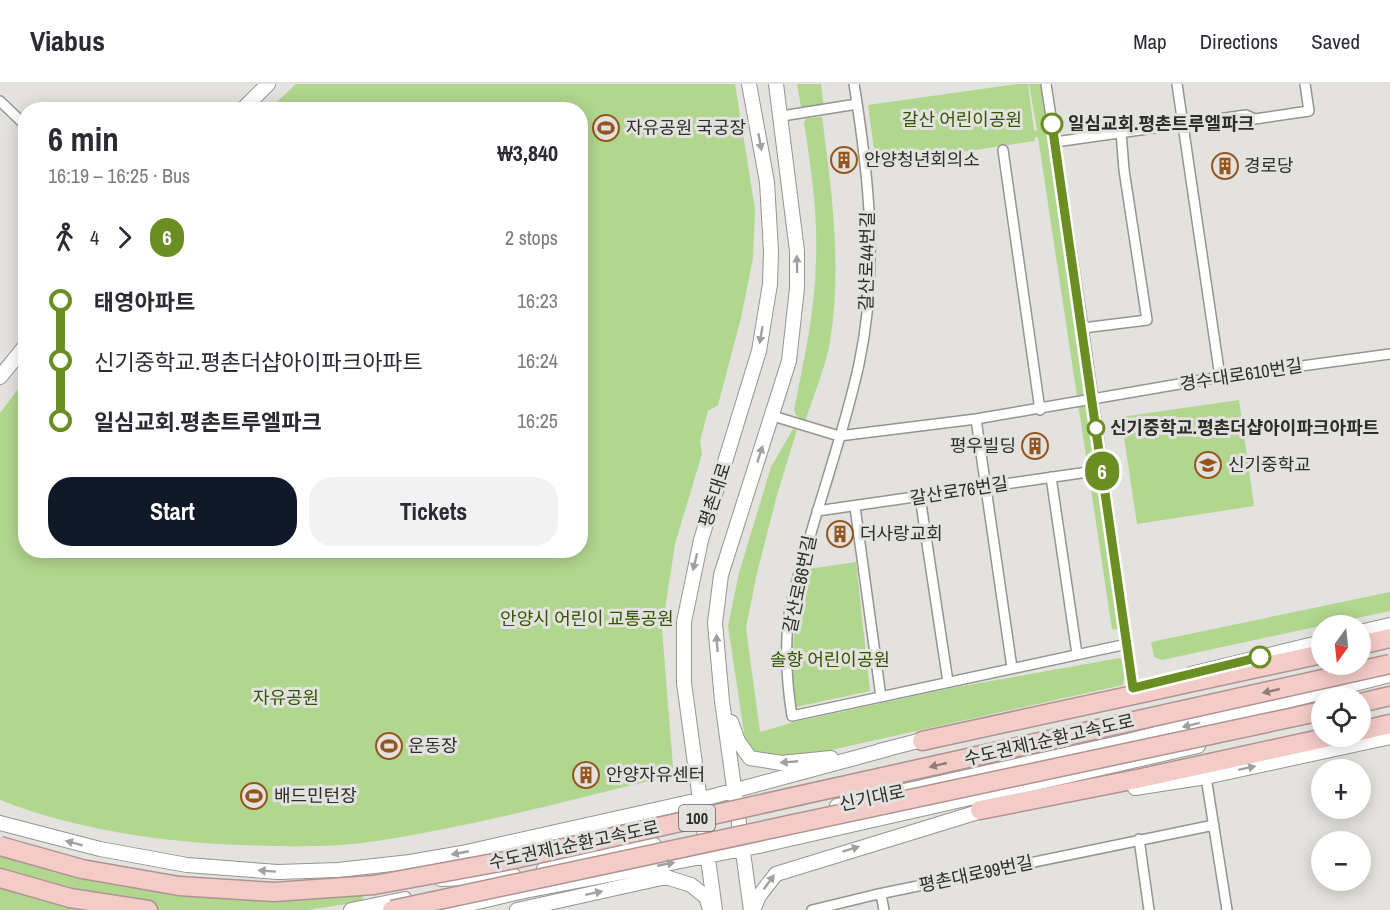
<!DOCTYPE html>
<html lang="en">
<head>
<meta charset="utf-8">
<style>
	:root { --surface:#fff; --page:#f2f2f3; --text:#2b2b33; --muted:#7c7c81; --line:#e1e1e2; --accent:#111827 }
	body { margin:0; font-family:"Archivo Narrow","Noto Sans KR",sans-serif; background:var(--page); color:var(--text); height:100vh; display:flex; flex-direction:column; font-size:22px; white-space:nowrap }
	* { box-sizing:border-box; margin:0 }
	p { font-size:20px; color:var(--muted) }
	.icon { flex:none; width:33px; height:33px; fill:none; stroke:currentColor; stroke-width:2; stroke-linecap:round; stroke-linejoin:round }
	.map { position:relative; flex:1; overflow:hidden }
	.side { position:absolute; left:18px; top:18px; width:570px; height:456px; display:flex; flex-direction:column; background:var(--surface); border-radius:24px; box-shadow:0 3px 15px #0003 }
	.side>* { flex:none }
	.badge { padding:0 12px; border-radius:20px; font-size:21px; line-height:39px }
	.needle { width:39px; rotate:195deg }
	.fabs { position:absolute; left:1311px; top:531px; display:grid; gap:12px }
	.fabs a { display:grid; place-items:center; width:60px; height:60px; border-radius:50%; background:var(--surface); box-shadow:0 3px 15px #0003; font-size:30px }
	.map>.badge { position:absolute; translate:-50% -50%; box-shadow:0 0 0 3px #fff }
	.legs { display:flex; align-items:center; gap:9px; height:66px; padding:0 30px; font-size:20px }
	.legs p { margin-inline-start:auto }
	.headline { display:flex; align-items:center; justify-content:space-between; height:102px; padding:0 30px }
	h1 { font-size:33px; font-weight:700; line-height:45px }
	.primary-button { display:flex; gap:12px; margin-top:auto; padding:12px 30px }
	.primary-button a { flex:1; height:69px; border-radius:24px; background:var(--accent); color:#fff; font-size:24px; font-weight:700; line-height:69px; text-align:center }
	.primary-button a+a { background:var(--page); color:var(--text) }
	ul { padding:0 30px; list-style:none }
	li { display:flex; align-items:center; gap:21px; height:60px; font-size:22px }
	li i { display:grid; place-items:center; width:9px; height:100%; margin:0 8px; background:currentColor }
	li i::after { content:''; width:15px; height:15px; margin:-8px; border:4px solid; border-radius:50%; background:var(--surface) }
	li p { margin-inline-start:auto }
	li:first-child i { background:linear-gradient(#0000 50%,currentColor 0) }
	li:last-child i { background:linear-gradient(currentColor 50%,#0000 0) }
	header { display:flex; align-items:center; gap:36px; box-sizing:border-box; height:84px; padding:0 30px; background:var(--surface); border-bottom:2px solid var(--line) }
	header strong { font-size:28px }
	nav { display:flex; gap:33px; margin-inline-start:auto; font-size:21px }
	.map>svg:first-child { display:block }
</style>
</head>
<body>
<header>
<strong>Viabus</strong>
<nav><a>Map</a><a>Directions</a><a>Saved</a></nav>
</header>
<div class="map">
<svg width="1390" height="826" viewBox="0 0 1390 826">
	<rect width="100%" height="100%" fill="#e3e2df"/>
	<path fill="#b1d68e" d="M296 0H735L755 125 753 174 741 234 718 321 708 327 700 357 702 370 675 460 662 545 673 683 666 693C570 716 474 742 377 757 344 762 310 763 277 762 184 761 87 750 0 716V329L25 296 26 466H580V26L269 25Z
		M797 0H821L824 24 804 27 801 23Z
		M1017 0H1028L1034 47 1037 46 1029 0H1043L1123 543 1119 546 1112 545 1038 53H1035V57L876 81 868 21Z
		M822 33C832 108 842 183 830 258 825 285 813 312 805 338L796 331 794 326C804 276 815 227 816 176 818 130 811 84 804 38L807 34Z
		M1239 316 1254 422 1137 440 1121 333Z
		M793 345 797 346 777 411 756 493 746 544 760 648 794 638 957 603 1120 574 1126 585 1123 601 777 678 754 670 745 655 728 542 739 489 771 383Z
		M856 478 870 607 796 623 791 594 796 520 808 485Z
		M1390 508V527L1162 576 1154 573 1151 558Z
		M0 762 90 790 361 806 364 817 309 826H0Z"/>
	<g fill="none" stroke-linecap="round" stroke-linejoin="round">
		<defs>
			<path id="street" d="M854 0C869 92 879 187 859 280 846 341 824 402 807 463 800 487 791 512 788 538 785 570 787 601 792 632L1127 560
				M1046 0 1083 244 1133 604
				M1177 0 1220 293
				M0 17 26 42
				M782 32 857 20
				M1055 58 1246 31 1255 35 1309 27 1305 0
				M1003 66 1040 326
				M1083 244 1147 236 1124 86 1121 48
				M773 332 839 352 976 335 1220 293 1390 270
				M976 335 1012 584
				M1051 393 1077 570
				M920 413 948 598
				M855 423 881 613
				M817 427 1102 386
				M1206 693 1227 826
				M1139 755 1149 826
				M881 810 884 826
				M812 826 874 811 1214 741"/>
			<path id="secondary" d="M242 26 268 0
				M0 293 26 261
				M1360 548 1390 541
				M1191 590 1322 558
				M731 638 738 657 750 674 781 679 831 674
				M879 667 930 654
				M1135 704 1206 693 1390 653
				M837 722 1128 657 1390 591
				M0 739 100 765 187 781 278 788 338 786 410 778 462 769 699 716 888 665
				M544 785 654 761
				M441 795 514 792
				M351 826 405 815
				M444 826 520 808 763 761 1198 662
				M517 826 666 793 691 801 706 813 710 825
				M715 826 684 599V538L701 456 759 267 770 200 771 167 767 98 749 0
				M751 826 722 617 715 539 721 491 789 277 797 204V167L776 0
				M753 826 759 812 776 790 988 725"/>
			<path id="highway" d="M1360 561 1390 554
				M1360 619 1390 612
				M1360 647 1390 640
				M922 657 1322 570
				M980 726 1137 695 1334 652
				M0 794 70 814 148 826"/>
		</defs>
		<use href="#street" stroke="#949490" stroke-width="12"/>
		<use href="#secondary" stroke="#949490" stroke-width="16"/>
		<use href="#highway" stroke="#ae9491" stroke-width="21"/>
		<use href="#street" stroke="#fff" stroke-width="9"/>
		<use href="#secondary" stroke="#fff" stroke-width="14"/>
		<use href="#highway" stroke="#f3cbc7" stroke-width="18"/>
		<defs>
			<path id="highway-bridge" d="M0 762 82 785 179 802 274 808 374 801 510 776 1390 580
				M392 826 1322 627"/>
		</defs>
		<use href="#highway-bridge" stroke="#ae9491" stroke-width="21" stroke-linecap="butt"/>
		<use href="#highway-bridge" stroke="#f3cbc7" stroke-width="18"/>
	</g>
	<defs><path id="oneway-solid" d="M-6-.8H1V-3.2L6.5 0L1 3.2V.8H-6Z" transform="scale(1.5)"/></defs>
	<g fill="#a0a0a0">
		<use href="#oneway-solid" transform="translate(760 58) rotate(79)"/>
		<use href="#oneway-solid" transform="translate(797 180) rotate(-91)"/>
		<use href="#oneway-solid" transform="translate(761 251) rotate(100)"/>
		<use href="#oneway-solid" transform="translate(760 370) rotate(-72)"/>
		<use href="#oneway-solid" transform="translate(695 478) rotate(104)"/>
		<use href="#oneway-solid" transform="translate(717 559) rotate(-94)"/>
		<use href="#oneway-solid" transform="translate(1191 641) rotate(166)"/>
		<use href="#oneway-solid" transform="translate(789 678) rotate(175)"/>
		<use href="#oneway-solid" transform="translate(1247 684) rotate(-12)"/>
		<use href="#oneway-solid" transform="translate(74 759) rotate(-165)"/>
		<use href="#oneway-solid" transform="translate(851 765) rotate(-17)"/>
		<use href="#oneway-solid" transform="translate(460 769) rotate(169)"/>
		<use href="#oneway-solid" transform="translate(666 780) rotate(-11)"/>
		<use href="#oneway-solid" transform="translate(267 787) rotate(-176)"/>
		<use href="#oneway-solid" transform="translate(769 798) rotate(-54)"/>
		<use href="#oneway-solid" transform="translate(594 809) rotate(-12)"/>
	</g>
	<g fill="#907c7a">
		<use href="#oneway-solid" transform="translate(1271 607) rotate(167)"/>
		<use href="#oneway-solid" transform="translate(938 681) rotate(167)"/>
	</g>
	<g fill="none" stroke-linecap="round" stroke-linejoin="round">
		<defs>
			<path id="line-1" d="M1052 40 1133 604 1260 573"/>
		</defs>
		<use href="#line-1" stroke="#fff" stroke-width="14"/>
		<use href="#line-1" stroke="#6b8e23" stroke-width="9"/>
	</g>
	<defs>
		<symbol id="stadium-ring" viewBox="-11 -11 22 22"><circle r="9.5" fill="#e3e2df" stroke="#94561c" stroke-width="1.5"/><path d="M0-5a6.5 5 0 1 0 0 10a6.5 5 0 1 0 0-10ZM-3.5-1.8h7v3.6h-7Z" fill="#94561c"/></symbol>
		<symbol id="building-ring" viewBox="-11 -11 22 22"><circle r="9.5" fill="#e3e2df" stroke="#94561c" stroke-width="1.5"/><path d="M-4-6H4V6H1V3H-1V6H-4ZM-2.5-4.3h1.7v1.8h-1.7ZM.8-4.3h1.7v1.8H.8ZM-2.5-1h1.7V.8h-1.7ZM.8-1h1.7V.8H.8Z" fill="#94561c"/></symbol>
		<symbol id="school-ring" viewBox="-11 -11 22 22"><circle r="9.5" fill="#e3e2df" stroke="#94561c" stroke-width="1.5"/><path d="M0-5L7-2L0 1L-7-2ZM-4 1L0 2.5L4 1V4Q0 6-4 4Z" fill="#94561c"/></symbol>
	</defs>
	<g fill-rule="evenodd">
		<use href="#stadium-ring" x="591" y="29" width="30" height="30"/>
		<use href="#building-ring" x="829" y="61" width="30" height="30"/>
		<use href="#building-ring" x="1210" y="67" width="30" height="30"/>
		<use href="#building-ring" x="1020" y="347" width="30" height="30"/>
		<use href="#school-ring" x="1193" y="366" width="30" height="30"/>
		<use href="#building-ring" x="825" y="435" width="30" height="30"/>
		<use href="#stadium-ring" x="374" y="647" width="30" height="30"/>
		<use href="#building-ring" x="571" y="676" width="30" height="30"/>
		<use href="#stadium-ring" x="239" y="697" width="30" height="30"/>
	</g>
	<g fill="#fff" stroke="#6b8e23" stroke-width="3">
		<circle cx="1052" cy="40" r="10"/>
		<circle cx="1096" cy="344" r="8"/>
		<circle cx="1260" cy="573" r="10"/>
	</g>
	<g text-anchor="middle" stroke-width="6" stroke-linejoin="round" paint-order="stroke">
		<rect fill="#e3e2df" stroke="#646362" stroke-width="1.5" x="679" y="721" width="36" height="26" rx="4.5"/>
		<g font-size="16" font-weight="bold" fill="#2d2d2c">
			<text x="697" y="740">100</text>
		</g>
		<g font-size="18" fill="#345500" stroke="#e3e2df">
			<text x="962" y="42">갈산 어린이공원</text>
			<text x="587" y="541">안양시 어린이 교통공원</text>
			<text x="830" y="582">솔향 어린이공원</text>
			<text x="286" y="620">자유공원</text>
		</g>
		<g font-size="18" font-weight="bold" fill="#2d2d2c" stroke="#e3e2df" text-anchor="start">
			<text x="1068" y="46">일심교회.평촌트루엘파크</text>
			<text x="1110" y="350">신기중학교.평촌더샵아이파크아파트</text>
		</g>
		<g font-size="18" fill="#2d2d2c" stroke="#e3e2df" text-anchor="start">
			<text x="626" y="50">자유공원 국궁장</text>
			<text x="864" y="82">안양청년회의소</text>
			<text x="1244" y="88">경로당</text>
			<text x="1016" y="368" text-anchor="end">평우빌딩</text>
			<text x="1228" y="387">신기중학교</text>
			<text x="860" y="456">더사랑교회</text>
			<text x="408" y="668">운동장</text>
			<text x="606" y="697">안양자유센터</text>
			<text x="274" y="718">배드민턴장</text>
		</g>
		<g font-size="18" fill="#2d2d2c" stroke="#e3e2df">
			<text transform="translate(867 177) rotate(-89)" y="6">갈산로44번길</text>
			<text transform="translate(1241 291) rotate(-9)" y="6">경수대로610번길</text>
			<text transform="translate(959 407) rotate(-9)" y="6">갈산로76번길</text>
			<text transform="translate(715 411) rotate(-72)" y="6">평촌대로</text>
			<text transform="translate(800 500) rotate(-78)" y="6">갈산로86번길</text>
			<text transform="translate(1049 656) rotate(-13)" y="6">수도권제1순환고속도로</text>
			<text transform="translate(872 714) rotate(-12)" y="6">신기대로</text>
			<text transform="translate(574 761) rotate(-12)" y="6">수도권제1순환고속도로</text>
			<text transform="translate(976 790) rotate(-12)" y="6">평촌대로99번길</text>
		</g>
	</g>
</svg>
<div class="fabs">
<a><svg class="needle" viewBox="-14 -14 28 28"><path d="M0-13l5 13h-10z" fill="#e53935"/><path d="M0 13l5-13h-10z" fill="#7c7c81"/></svg></a>
<a><svg class="icon" aria-label="locate" viewBox="0 0 24 24"><circle cx="12" cy="12" r="6"/><path d="M12 2v4M12 18v4M2 12h4M18 12h4"/></svg></a>
<a>+</a>
<a>−</a>
</div>
<b class="badge" style="left:1102px;top:387px;background:#6b8e23;color:#fff">6</b>
<section class="side">
<div class="headline"><div><h1>6 min</h1><p>16:19 – 16:25 · Bus</p></div><b>₩3,840</b></div>
<div class="legs"><svg class="icon" aria-label="walk" viewBox="0 0 24 24"><circle cx="13" cy="4" r="2"/><path d="M13 8l-2 6 4 7M11 14l-3 7M7 12l3-4h3l4 4"/></svg>4<svg class="icon" aria-label="forward" viewBox="0 0 24 24"><path d="M9 5l7 7-7 7"/></svg><b class="badge" style="background:#6b8e23;color:#fff">6</b><p>2 stops</p></div>
<ul>
<li><i style="color:#6b8e23"></i><b>태영아파트</b><p>16:23</p></li>
<li><i style="color:#6b8e23"></i><span>신기중학교.평촌더샵아이파크아파트</span><p>16:24</p></li>
<li><i style="color:#6b8e23"></i><b>일심교회.평촌트루엘파크</b><p>16:25</p></li>
</ul>
<div class="primary-button"><a>Start</a><a>Tickets</a></div>
</section>
</div>
</body>
</html>
